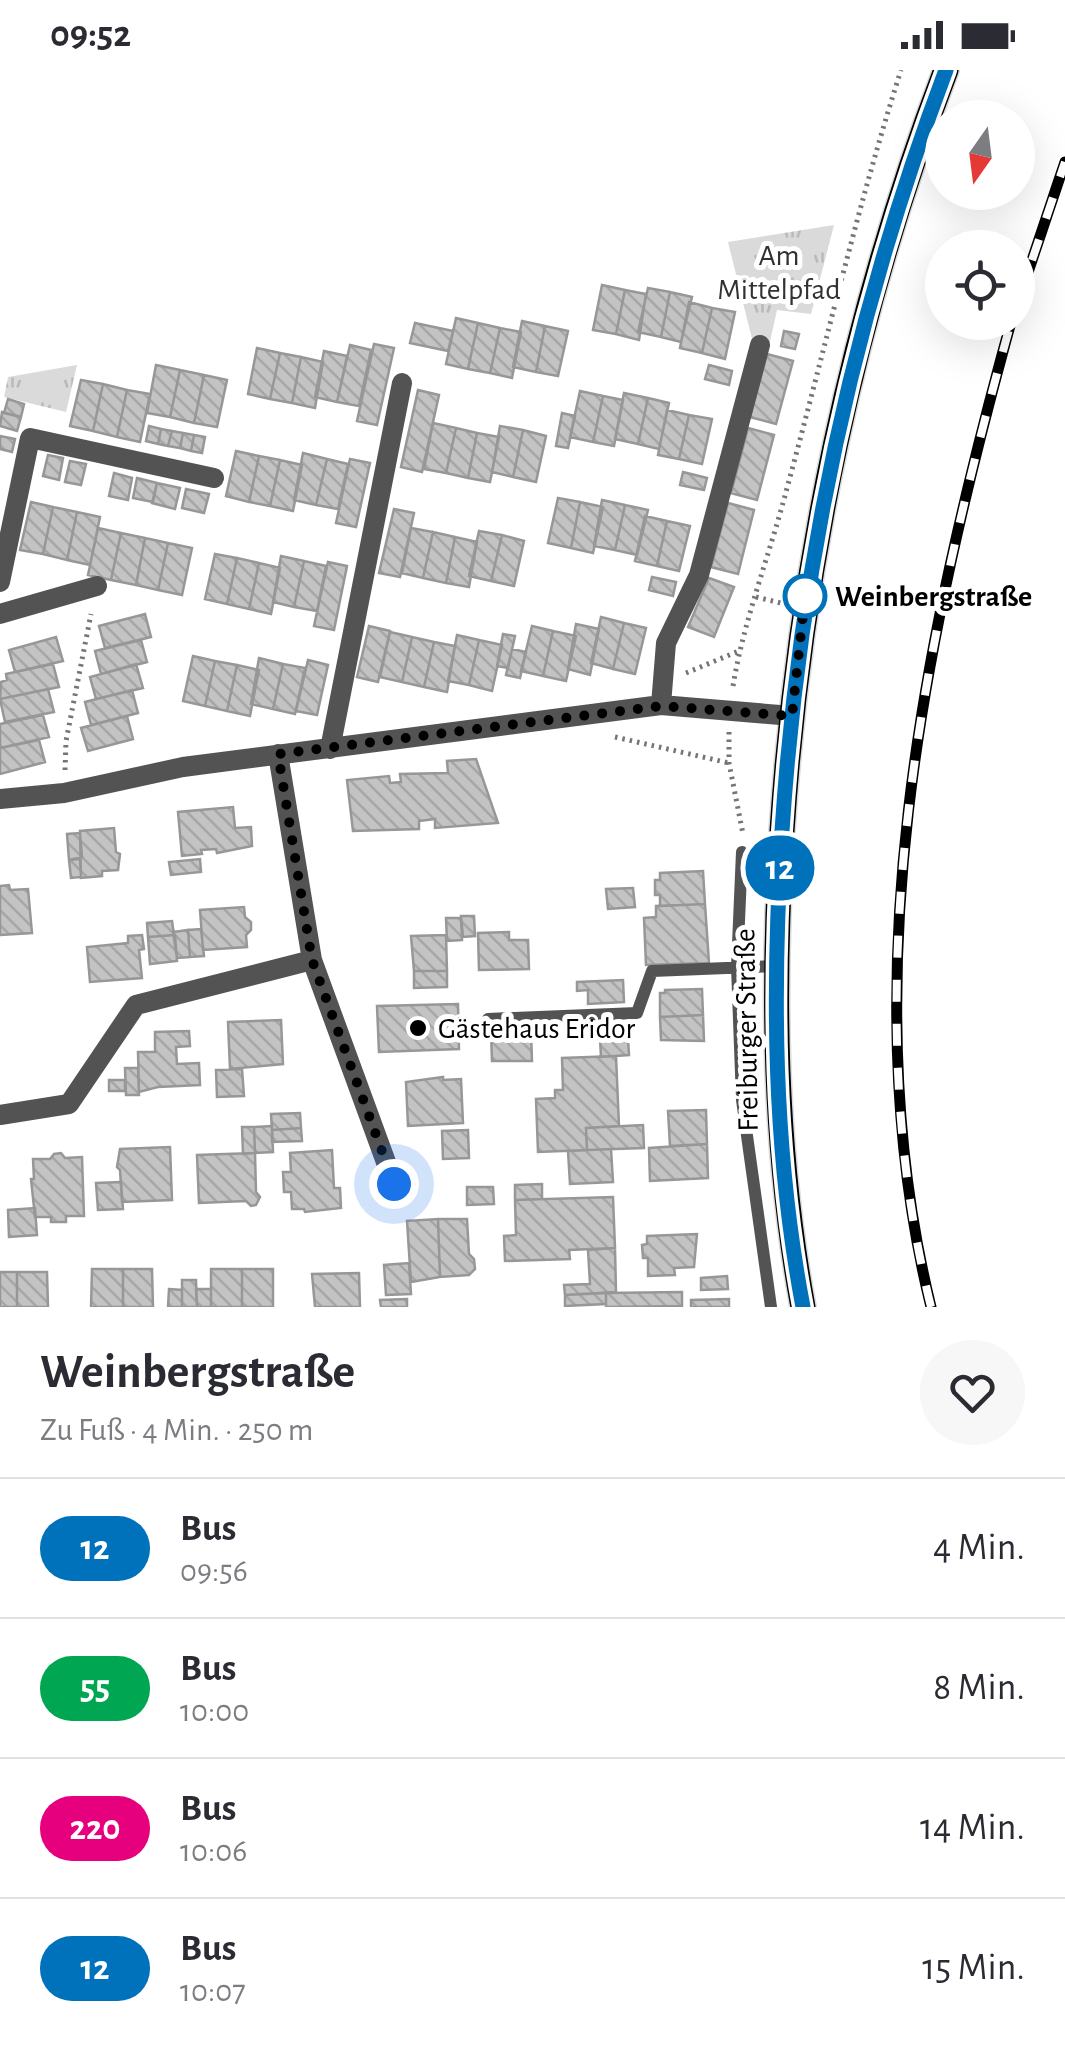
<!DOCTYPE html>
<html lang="de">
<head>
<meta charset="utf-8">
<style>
	:root { --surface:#fff; --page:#f7f7f7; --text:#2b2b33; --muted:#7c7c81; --line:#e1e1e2 }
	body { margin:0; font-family:"Alegreya Sans",sans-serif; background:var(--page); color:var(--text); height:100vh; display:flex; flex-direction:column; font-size:38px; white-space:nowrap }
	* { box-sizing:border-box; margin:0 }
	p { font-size:32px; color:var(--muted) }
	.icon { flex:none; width:55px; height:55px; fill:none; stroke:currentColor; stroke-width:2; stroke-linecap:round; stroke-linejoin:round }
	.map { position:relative; height:1237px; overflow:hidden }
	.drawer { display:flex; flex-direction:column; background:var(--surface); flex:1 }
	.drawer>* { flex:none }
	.badge { padding:0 20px; border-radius:32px; font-size:35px; line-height:65px }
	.needle { width:65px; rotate:194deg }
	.controls { position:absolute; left:925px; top:30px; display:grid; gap:20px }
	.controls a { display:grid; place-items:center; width:110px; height:110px; border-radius:50%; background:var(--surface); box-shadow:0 10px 40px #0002; font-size:50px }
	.you { position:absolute; width:50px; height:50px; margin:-25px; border:8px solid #fff; border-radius:50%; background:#1a73e8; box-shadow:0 0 0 15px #1a73e833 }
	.map>.badge { position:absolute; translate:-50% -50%; box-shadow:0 0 0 5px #fff }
	.round { display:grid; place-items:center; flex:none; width:105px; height:105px; border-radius:52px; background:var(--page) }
	.head { display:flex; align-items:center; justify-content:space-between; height:170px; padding:0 40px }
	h1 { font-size:48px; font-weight:600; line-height:75px }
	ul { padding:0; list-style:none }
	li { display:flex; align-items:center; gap:30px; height:140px; padding:0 40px; border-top:2px solid var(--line) }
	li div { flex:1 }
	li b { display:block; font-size:38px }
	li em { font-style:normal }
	li .badge { min-width:110px; font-weight:700; text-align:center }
	.status { display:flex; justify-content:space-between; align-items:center; height:70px; padding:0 50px; background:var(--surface); direction:ltr }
	.status svg { height:28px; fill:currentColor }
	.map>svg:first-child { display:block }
</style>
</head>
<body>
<div class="status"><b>09:52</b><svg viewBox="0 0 49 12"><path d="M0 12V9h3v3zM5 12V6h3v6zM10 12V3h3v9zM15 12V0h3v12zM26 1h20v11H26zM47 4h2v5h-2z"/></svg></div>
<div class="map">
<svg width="1065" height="1237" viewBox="0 0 1065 1237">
	<defs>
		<pattern id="park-tufts" width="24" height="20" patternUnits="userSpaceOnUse" patternTransform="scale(2.5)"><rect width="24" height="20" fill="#dadada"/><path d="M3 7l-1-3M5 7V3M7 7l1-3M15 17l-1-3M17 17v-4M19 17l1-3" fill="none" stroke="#b9b9b9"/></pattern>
		<pattern id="building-back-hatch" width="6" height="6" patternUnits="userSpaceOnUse" patternTransform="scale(2.5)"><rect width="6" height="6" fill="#c3c3c3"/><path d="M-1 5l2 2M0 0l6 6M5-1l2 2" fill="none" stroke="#a6a6a6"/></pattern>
	</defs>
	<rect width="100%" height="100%" fill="#fff"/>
	<path fill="url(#park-tufts)" d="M834 155 811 244 777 240 769 276 753 273 728 172Z
		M77 295 66 342 4 327 8 307Z"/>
	<path fill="url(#building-back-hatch)" stroke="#979797" stroke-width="2.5" d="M602 215 625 220 616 264 593 260Z
		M648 218 670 222 661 267 638 262Z
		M625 220 646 224 639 270 616 264Z
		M670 222 692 227 681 272 661 267Z
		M689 232 712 238 702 283 680 278Z
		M712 238 735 242 725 289 702 283Z
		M456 248 478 253 468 299 446 294Z
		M522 251 545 256 536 302 513 297Z
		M415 253 453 261 448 281 410 273Z
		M478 253 500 258 490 303 468 299Z
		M545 256 568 261 558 306 536 302Z
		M500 258 521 262 512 308 490 303Z
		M784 261 799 264 795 279 781 276Z
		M374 274 394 278 377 355 357 351Z
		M350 275 371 280 359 336 337 332Z
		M257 278 280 283 270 329 248 324Z
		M324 281 347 286 337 332 315 327Z
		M280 283 301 287 292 333 270 329Z
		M767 284 793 291 776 354 750 347Z
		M301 287 323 292 315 338 292 333Z
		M156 295 180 300 170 347 147 343Z
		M709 295 732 301 729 315 705 309Z
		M180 300 204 305 194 353 170 347Z
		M204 305 227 310 217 357 194 353Z
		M81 310 103 314 93 361 70 356Z
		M103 314 127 320 117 367 93 361Z
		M127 320 150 324 140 372 117 367Z
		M418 320 439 325 422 402 401 397Z
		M580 321 603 326 593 372 570 367Z
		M624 323 648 328 638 374 615 369Z
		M603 326 623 330 614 376 593 372Z
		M648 328 669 333 659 379 638 374Z
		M8 329 24 334 21 347 4 343Z
		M667 340 689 345 679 389 658 385Z
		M2 342 21 347 17 361 0 356Z
		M562 343 575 346 568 378 556 376Z
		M689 345 712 349 702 394 679 389Z
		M433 353 456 358 446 403 424 399Z
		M149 356 161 359 158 374 146 371Z
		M500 356 523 360 513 407 492 402Z
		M456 358 477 363 468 408 446 403Z
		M748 358 774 365 757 430 731 423Z
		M161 359 172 361 168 376 158 374Z
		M523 360 546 366 536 412 513 407Z
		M172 361 183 363 180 378 168 376Z
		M183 363 194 365 191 381 180 378Z
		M477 363 499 367 490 412 468 408Z
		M194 365 205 367 202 383 191 381Z
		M0 366 15 369 12 382 0 379Z
		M236 381 259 386 249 432 226 426Z
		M303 383 327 389 316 435 294 430Z
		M48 385 63 388 59 410 43 406Z
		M259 386 280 390 270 436 249 432Z
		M327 389 348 394 338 439 316 435Z
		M350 389 370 393 356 457 336 453Z
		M280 390 302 395 293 441 270 436Z
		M70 391 86 394 81 415 65 412Z
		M683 402 707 408 704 420 680 415Z
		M114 403 132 408 128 430 109 426Z
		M137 408 157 413 153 432 133 428Z
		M157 413 180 418 175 439 152 433Z
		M186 419 209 424 204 443 182 438Z
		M558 428 580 432 571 478 548 473Z
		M602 430 625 435 615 480 594 476Z
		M31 432 53 437 43 484 20 480Z
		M580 432 603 437 593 483 571 478Z
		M728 433 754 440 738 504 711 497Z
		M625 435 648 440 637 485 615 480Z
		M53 437 77 442 67 490 43 484Z
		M394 439 414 443 400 507 379 503Z
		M77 442 100 447 90 495 67 490Z
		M645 446 667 451 657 496 635 491Z
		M667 451 690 456 679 501 657 496Z
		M98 458 121 463 111 510 88 505Z
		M411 458 433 462 423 508 402 503Z
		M479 461 502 465 491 511 469 506Z
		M433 462 455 467 446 513 423 508Z
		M121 463 145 468 136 515 111 510Z
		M502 465 524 471 514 516 491 511Z
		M455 467 477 472 469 517 446 513Z
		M145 468 168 473 158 520 136 515Z
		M168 473 192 478 182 525 158 520Z
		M215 484 237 488 227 534 205 529Z
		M281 486 304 491 294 537 273 532Z
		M237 488 259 493 249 539 227 534Z
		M304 491 326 496 317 541 294 537Z
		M328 492 347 496 334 560 314 556Z
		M259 493 280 498 271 544 249 539Z
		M652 507 676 512 673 526 649 520Z
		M709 508 734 517 714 567 688 557Z
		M145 544 151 567 105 578 99 556Z
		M601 547 624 553 613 599 591 593Z
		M624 553 646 558 635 604 613 599Z
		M576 554 599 559 590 605 568 599Z
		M369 556 390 561 378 612 357 607Z
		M532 556 553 561 543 606 521 601Z
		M553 561 576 566 566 611 543 606Z
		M390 562 412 567 402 612 380 607Z
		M503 564 515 566 508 598 497 596Z
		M457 565 479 570 469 615 448 611Z
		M56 567 63 591 15 602 9 580Z
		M412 567 434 572 424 617 402 612Z
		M141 570 147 592 101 604 95 581Z
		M479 570 502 575 492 621 469 615Z
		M434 572 455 576 447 622 424 617Z
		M512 579 526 582 520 608 506 605Z
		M193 586 215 591 205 636 183 631Z
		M259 588 283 594 273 639 251 634Z
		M308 590 328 595 317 645 296 641Z
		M215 591 237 595 227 641 205 636Z
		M53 594 59 617 0 629 1 612 7 610 6 604Z
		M136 594 143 618 96 629 90 607Z
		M283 594 305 598 295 644 273 639Z
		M237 595 259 600 250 646 227 641Z
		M48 619 54 642 5 652 0 629Z
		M132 620 138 643 91 655 85 632Z
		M43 645 49 667 0 678V654Z
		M127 646 133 669 88 681 81 658Z
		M39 670 45 692 0 704V678Z
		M476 689 498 753 435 758V749L419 751V759L353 761 347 710 389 706 390 713 401 712 400 704 448 703 447 691Z
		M233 737 235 758 251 757 252 776 217 783 216 779 201 780 202 784 182 786 178 742Z
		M114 758 116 782 120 784 118 800 102 801V806L81 808 80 761Z
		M80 763 82 787 69 790 67 764Z
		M80 789 81 807 71 808 69 790Z
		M200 789 201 802 171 805 169 792Z
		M703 801 705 834 660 836V825H655V810H660V803Z
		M9 815 10 820 28 819 32 863 0 865V816Z
		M633 818 635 837 608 839 606 819Z
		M705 834 709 893 646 895 644 848 656 847V836Z
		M244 837 245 847 251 852V860L246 865 247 877 203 880 200 840Z
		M461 846H474L475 866 463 867Z
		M446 848H461L462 870 447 871Z
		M172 851 174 865 148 867 147 853Z
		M201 859 204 886 190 887 188 860Z
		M188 860 190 887 177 888 173 862Z
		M509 862V870H528L529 899 479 900 478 863Z
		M142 865 144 879 139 880 142 908 90 912 87 877 128 873V866Z
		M175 865 177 891 150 894 148 867Z
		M446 865 447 901H414L411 866Z
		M414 901H447V917L414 918Z
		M623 910 624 932 588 934V920L577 921V912Z
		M702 919 703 945 660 947V923H665V920Z
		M458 934 459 979 379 982 377 936Z
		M703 945 704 971 661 970 660 947Z
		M281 950 283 994 230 999 228 952Z
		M189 961 190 976 176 977 177 994 199 993 200 1015 158 1017 139 1022 138 982H155V962Z
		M531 963 532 991H492L491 964Z
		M628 968 629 985 601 987 600 969Z
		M616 986 619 1056 586 1058 587 1080 538 1082 536 1029 555 1028V1020H563L562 988Z
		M125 998H138L139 1025H126Z
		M242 999 244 1026 217 1027 216 1000Z
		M443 1007V1010L461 1009 463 1053 408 1056 406 1012Z
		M109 1010H125V1021H109Z
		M706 1040 707 1074 670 1076 668 1041Z
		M300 1043 301 1058 272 1060 271 1044Z
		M643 1055 644 1078 587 1080 586 1058Z
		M272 1056 273 1082 255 1083 254 1057Z
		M242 1057H254L255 1083 243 1084Z
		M301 1058 302 1071 272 1072V1060Z
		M468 1060 469 1088 443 1089 442 1061Z
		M707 1074 708 1108 650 1111 649 1078Z
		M170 1077 172 1130 122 1132 120 1100 117 1097 120 1079Z
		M611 1079 613 1112 570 1114 568 1081Z
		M332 1080 334 1118H340L341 1138 305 1142 304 1139H292L291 1122H284L283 1102H291L290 1083Z
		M61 1083 65 1088 82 1087 84 1146H66V1152H51V1147H35L31 1109H34L33 1089H50L54 1084Z
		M255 1083 256 1122 260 1127 256 1135 251 1136 246 1131 199 1133 197 1085Z
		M121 1112 123 1139 98 1140 96 1113Z
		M542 1114V1129L515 1130V1115Z
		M467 1117H493L494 1134 467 1135Z
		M613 1127 615 1178 569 1180 570 1189 505 1191 504 1166 516 1165 515 1130Z
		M35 1138 37 1165 9 1167 8 1140Z
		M438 1149 440 1207 411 1212 407 1151Z
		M438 1149H467L469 1184 474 1189 475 1199 469 1205 440 1207Z
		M697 1164 694 1197 674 1198 675 1205 648 1206V1188H643L642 1175 647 1174V1166Z
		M615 1178 616 1222 565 1225 564 1215 590 1214 588 1180Z
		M409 1193 411 1224 386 1225 384 1195Z
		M92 1199H123V1237H91Z
		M123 1199H152L153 1237H123Z
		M211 1199H242V1237H211Z
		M242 1199H273V1237H242Z
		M0 1202H17V1237H0Z
		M17 1202H47L48 1237H17Z
		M359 1203 360 1237H315L312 1204Z
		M727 1206 728 1219 701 1220V1208Z
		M182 1210H196L197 1237H182Z
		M169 1219 182 1220V1237H168Z
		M196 1219H211V1237H197Z
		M682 1222V1236L606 1237V1223Z
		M606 1223V1234L565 1236V1225Z
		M407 1229V1237H381L380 1230Z
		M729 1229V1237H691V1230Z"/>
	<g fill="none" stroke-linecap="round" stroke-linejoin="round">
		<defs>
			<path id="primary" d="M803 1237C774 1079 772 921 782 761 799 502 853 243 946 0"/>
		</defs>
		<use href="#primary" stroke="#dbdbdb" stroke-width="28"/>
		<path stroke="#757575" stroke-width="5" stroke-dasharray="2.5 5" stroke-linecap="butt" d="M756 527 781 533
			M686 603 739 581
			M733 616C744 549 770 484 787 418 825 279 857 138 901 0
			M729 662V693L743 764
			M615 667 729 693
			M65 700 66 671 91 544"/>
		<path stroke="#535353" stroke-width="12" d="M742 782 737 897 742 1030 771 1237
			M488 949 637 943 652 901 775 896"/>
		<path stroke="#535353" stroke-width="20" d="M0 512 30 368 214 408
			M0 544 97 516
			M661 635 666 573 699 505 760 275
			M330 679 402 313
			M278 684 312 890 394 1114
			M0 729 64 723 183 697 661 635 792 646
			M0 1045 69 1034 136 935 312 890"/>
		<use href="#primary" stroke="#000" stroke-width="25"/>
		<defs>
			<path id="rail" d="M1018 232 1065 92
				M931 1237C851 912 924 568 1011 252"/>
		</defs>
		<use href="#rail" stroke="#000" stroke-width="11"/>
		<use href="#rail" stroke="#fff" stroke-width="8" stroke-dasharray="22" stroke-linecap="butt"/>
	</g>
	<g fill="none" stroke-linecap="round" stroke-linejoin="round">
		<defs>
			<path id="line" d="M803 1237C773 1079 772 921 782 761 799 501 854 244 946 0"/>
		</defs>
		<use href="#line" stroke="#fff" stroke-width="22"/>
		<use href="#line" stroke="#0072bc" stroke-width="15"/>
		<path stroke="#000" stroke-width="10" stroke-dasharray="0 18" d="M394 1114 312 890 278 684 661 636 792 646 805 526"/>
	</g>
	<circle fill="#fff" stroke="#0072bc" stroke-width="5" cx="805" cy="526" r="20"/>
	<circle fill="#000" stroke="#fff" stroke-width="4" cx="418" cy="958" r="10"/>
	<g text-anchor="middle" stroke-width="10" stroke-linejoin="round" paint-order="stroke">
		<g font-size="30" fill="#313131" stroke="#fff">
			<text x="779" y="195">Am<tspan x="779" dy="34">Mittelpfad</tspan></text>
		</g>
		<g font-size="30" font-weight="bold" fill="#000" stroke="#fff" text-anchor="start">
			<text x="835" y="536">Weinbergstraße</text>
		</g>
		<g font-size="30" fill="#000" stroke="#fff" text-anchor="start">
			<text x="438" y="968">Gästehaus Eridor</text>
		</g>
		<g font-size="30" fill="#000" stroke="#fff">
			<text transform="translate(746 960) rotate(-91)" y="10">Freiburger Straße</text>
		</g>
	</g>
</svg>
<div class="controls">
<a><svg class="needle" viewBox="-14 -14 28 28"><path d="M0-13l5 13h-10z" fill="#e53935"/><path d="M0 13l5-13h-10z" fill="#7c7c81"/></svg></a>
<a><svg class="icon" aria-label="locate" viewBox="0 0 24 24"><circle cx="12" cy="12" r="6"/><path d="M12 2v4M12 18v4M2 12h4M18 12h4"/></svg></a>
</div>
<div class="you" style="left:394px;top:1114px"></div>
<b class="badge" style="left:780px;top:798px;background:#0072bc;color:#fff">12</b>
</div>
<section class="drawer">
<div class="head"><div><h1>Weinbergstraße</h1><p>Zu Fuß · 4 Min. · 250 m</p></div><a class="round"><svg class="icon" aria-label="heart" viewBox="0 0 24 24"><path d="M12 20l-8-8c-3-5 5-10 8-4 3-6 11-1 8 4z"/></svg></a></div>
<ul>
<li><span class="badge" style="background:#0072bc;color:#fff">12</span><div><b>Bus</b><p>09:56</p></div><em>4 Min.</em></li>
<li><span class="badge" style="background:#00a651;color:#fff">55</span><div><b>Bus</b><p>10:00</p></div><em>8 Min.</em></li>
<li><span class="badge" style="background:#e6007e;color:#fff">220</span><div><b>Bus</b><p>10:06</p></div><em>14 Min.</em></li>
<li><span class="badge" style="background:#0072bc;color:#fff">12</span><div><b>Bus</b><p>10:07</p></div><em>15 Min.</em></li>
</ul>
</section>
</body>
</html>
